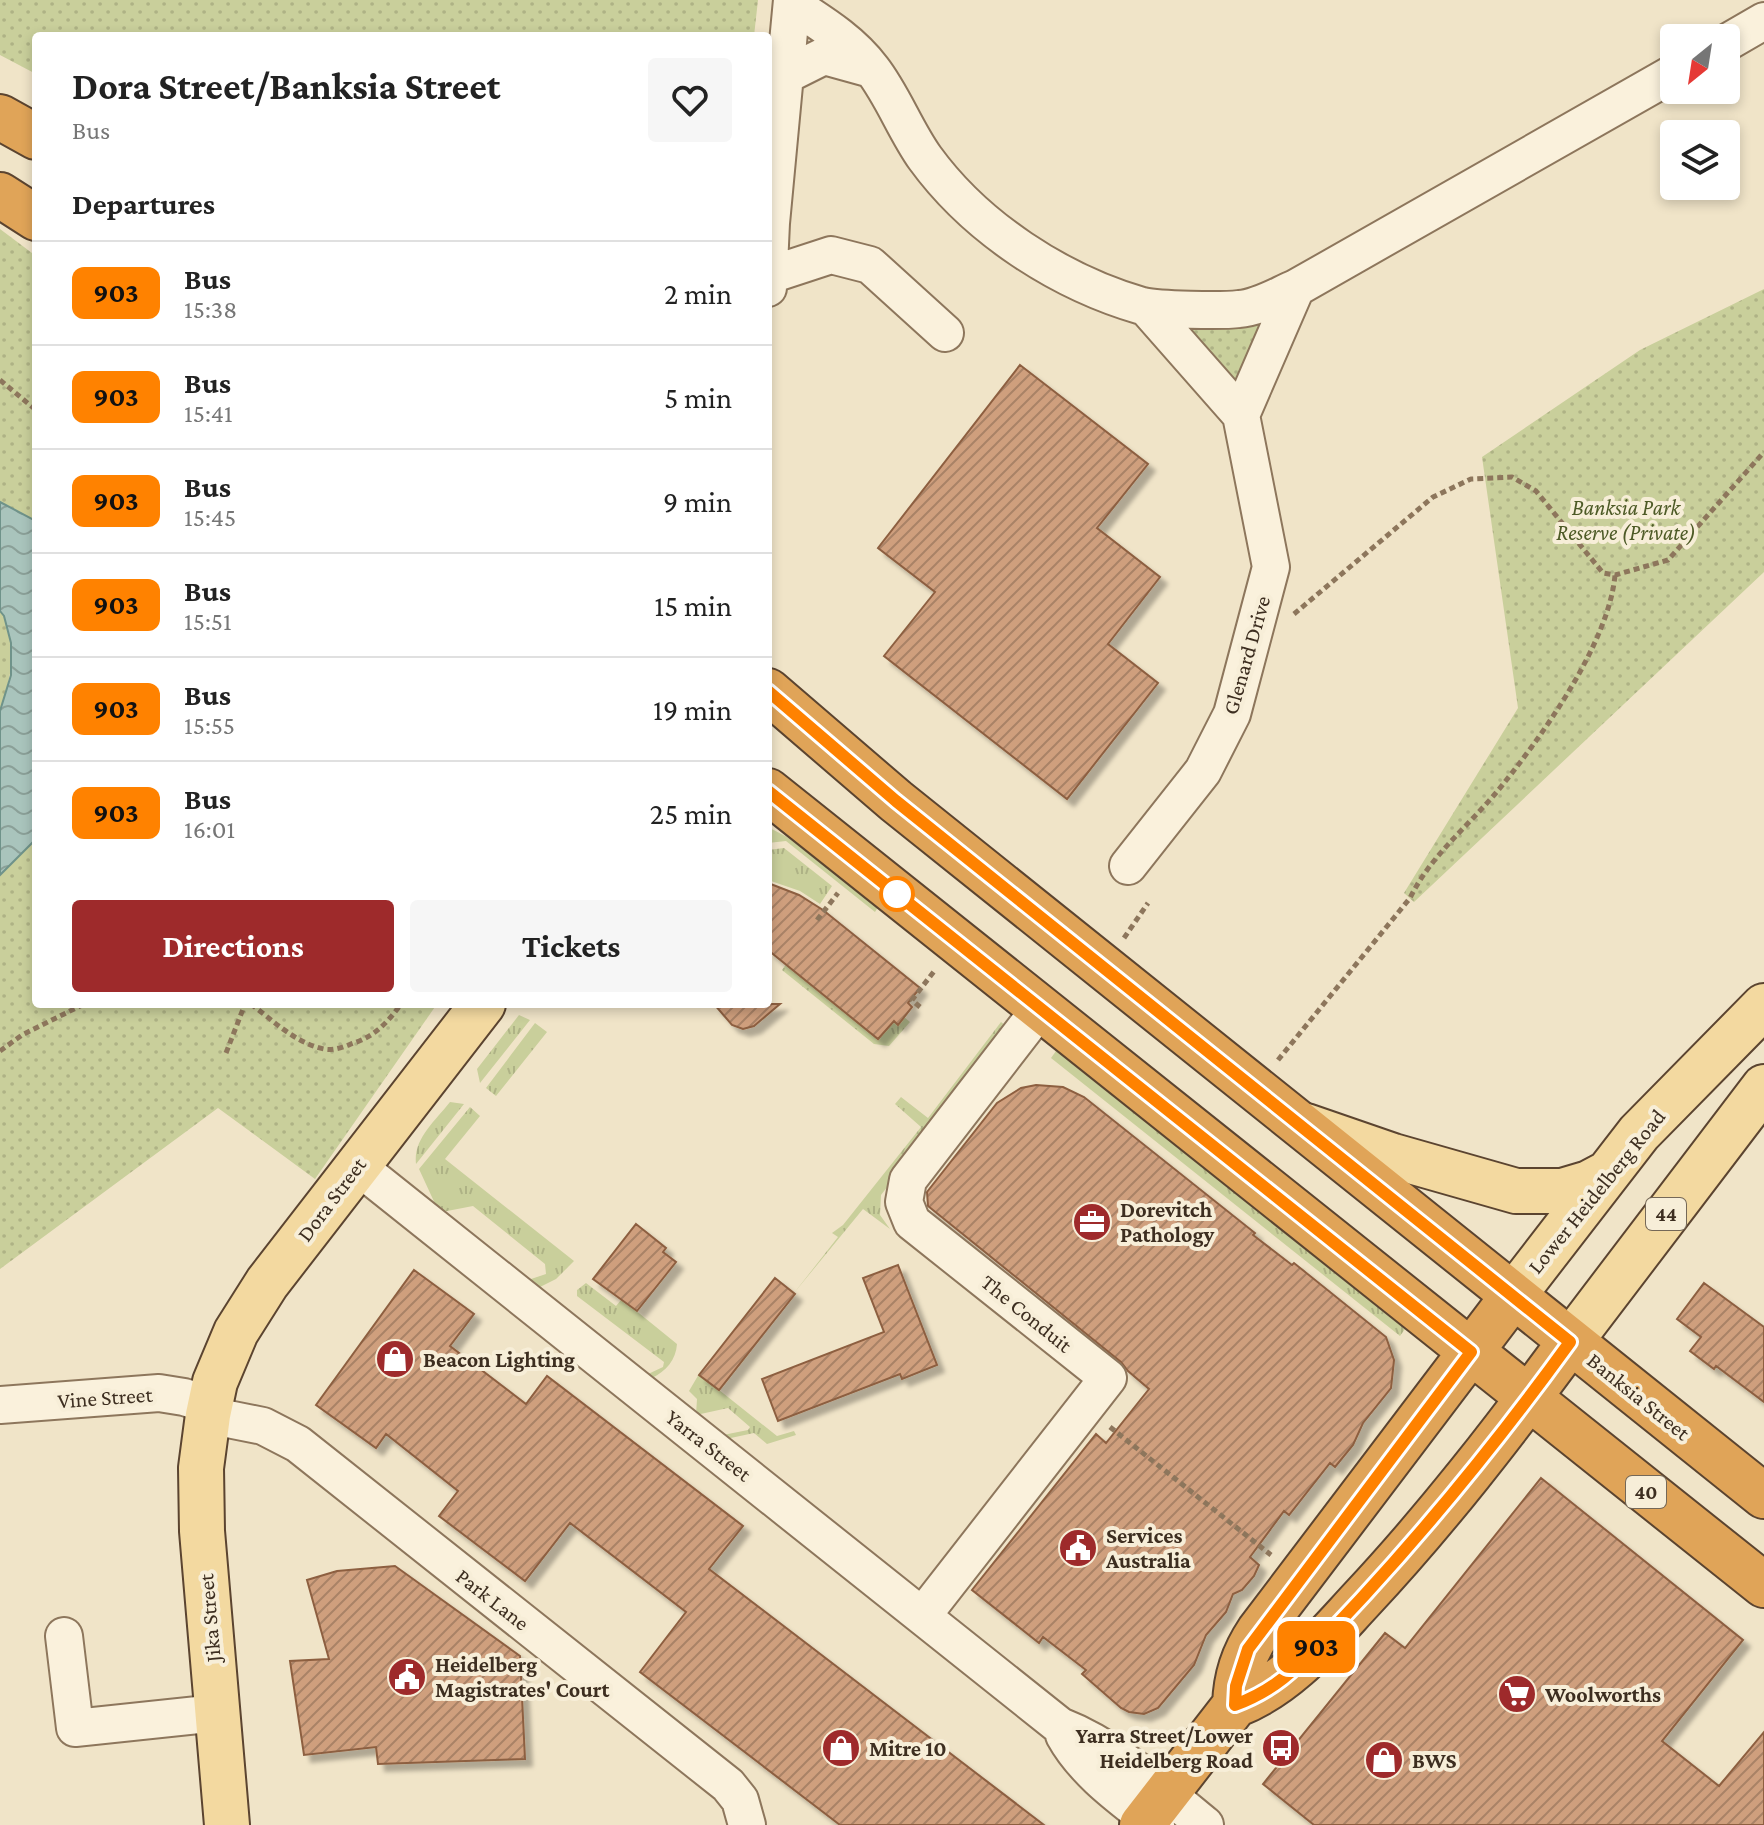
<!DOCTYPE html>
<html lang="en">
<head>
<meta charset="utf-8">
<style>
	:root { --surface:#fff; --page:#f6f6f6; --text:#222; --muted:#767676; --line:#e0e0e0; --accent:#9e2a2b }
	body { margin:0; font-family:"Crimson Pro",serif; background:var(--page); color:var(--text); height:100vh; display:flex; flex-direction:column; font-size:30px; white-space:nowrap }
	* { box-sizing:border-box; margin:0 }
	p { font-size:26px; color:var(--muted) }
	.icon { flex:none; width:44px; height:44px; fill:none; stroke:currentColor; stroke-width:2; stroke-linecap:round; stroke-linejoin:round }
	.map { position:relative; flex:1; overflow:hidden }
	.details { position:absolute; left:32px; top:32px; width:740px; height:976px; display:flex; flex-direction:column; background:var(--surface); border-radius:8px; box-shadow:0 4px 12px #0003 }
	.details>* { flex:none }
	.badge { padding:0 16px; border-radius:12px; font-size:28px; line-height:52px }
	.needle { width:52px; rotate:210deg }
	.buttons { position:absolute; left:1660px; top:24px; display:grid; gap:16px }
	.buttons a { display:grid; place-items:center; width:80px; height:80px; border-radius:8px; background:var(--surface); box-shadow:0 4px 12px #0003; font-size:40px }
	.map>.badge { position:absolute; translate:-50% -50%; box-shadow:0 0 0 4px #fff }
	h2 { padding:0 40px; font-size:30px; line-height:72px }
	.round { display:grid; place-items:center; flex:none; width:84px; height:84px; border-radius:8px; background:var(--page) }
	.summary { display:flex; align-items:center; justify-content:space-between; height:136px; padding:0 40px }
	h1 { font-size:38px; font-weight:700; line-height:60px }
	.action { display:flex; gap:16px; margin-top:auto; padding:16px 40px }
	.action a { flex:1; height:92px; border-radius:8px; background:var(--accent); color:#fff; font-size:32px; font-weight:700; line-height:92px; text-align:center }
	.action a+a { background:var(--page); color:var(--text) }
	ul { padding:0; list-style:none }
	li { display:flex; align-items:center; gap:24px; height:104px; padding:0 40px; border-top:2px solid var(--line) }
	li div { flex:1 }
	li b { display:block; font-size:30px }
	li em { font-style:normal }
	li .badge { min-width:88px; font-weight:700; text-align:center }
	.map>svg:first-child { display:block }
</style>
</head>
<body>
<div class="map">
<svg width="1764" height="1825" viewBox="0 0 1764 1825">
	<defs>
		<pattern id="grass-tufts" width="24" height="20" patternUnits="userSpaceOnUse" patternTransform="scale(2)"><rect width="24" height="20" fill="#c9cf9b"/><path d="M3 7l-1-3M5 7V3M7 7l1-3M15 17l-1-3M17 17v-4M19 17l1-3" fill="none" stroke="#aeb285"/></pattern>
		<pattern id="park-dots" width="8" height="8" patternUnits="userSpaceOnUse" patternTransform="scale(2)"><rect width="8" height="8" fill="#c9cf9b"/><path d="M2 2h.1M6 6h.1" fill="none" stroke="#aeb285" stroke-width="1.8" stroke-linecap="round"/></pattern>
		<pattern id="water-waves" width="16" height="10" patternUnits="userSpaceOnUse" patternTransform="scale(2)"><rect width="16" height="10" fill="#a9c4bc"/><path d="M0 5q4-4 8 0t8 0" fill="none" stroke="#8ba098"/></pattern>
		<pattern id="building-hatch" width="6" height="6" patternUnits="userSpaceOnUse" patternTransform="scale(2)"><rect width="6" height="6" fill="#cf9f7d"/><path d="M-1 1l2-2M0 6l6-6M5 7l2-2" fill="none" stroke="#a98266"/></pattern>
		<filter id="shadow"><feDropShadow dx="7" dy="7" stdDeviation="2" flood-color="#0004"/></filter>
	</defs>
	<rect width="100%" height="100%" fill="#f0e4c8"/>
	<path fill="url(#grass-tufts)" d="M768 827 787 837 878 907 875 912 786 841 768 843Z
		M784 848 832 886 820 904 800 891 768 880V850Z
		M793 954 789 967 878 1039 894 1021 899 1025 904 1017 910 1022 889 1046 874 1044 782 970Z
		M519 1015 530 1020 480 1083 477 1069Z
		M1001 1022 1010 1029 881 1195 880 1215 890 1229 863 1209 794 1293 838 1237 832 1233 843 1225 921 1127 895 1104 901 1097 928 1118Z
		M535 1023 547 1032 496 1096 486 1088Z
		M1056 1051 1405 1329 1400 1336 1051 1058Z
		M450 1102 464 1104 416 1164C413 1139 435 1121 450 1102Z
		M470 1107 480 1116 445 1159 574 1261 556 1279 536 1289 528 1280 546 1274 545 1264 473 1206 442 1212 437 1208 419 1169Z
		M586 1283 616 1306 621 1300 624 1301 677 1344C676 1360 666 1371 652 1378L646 1375 663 1367 664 1362 577 1296V1290Z
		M699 1374 777 1436 794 1431 796 1435 767 1444 754 1433 726 1439 723 1435 748 1430 750 1427 728 1408 696 1415 697 1399 689 1391Z"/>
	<path fill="url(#park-dots)" d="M0 0H758L754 36H36V74L0 55Z
		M0 229 36 256V521L0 502Z
		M1764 289V572L1414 902 1404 893 1518 708 1482 457 1640 350Z
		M1284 301 1238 401 1161 316Z
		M0 611C23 638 9 682 0 711Z
		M36 839V1004H437L315 1179 218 1108 0 1269V875Z"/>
	<path fill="url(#water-waves)" stroke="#6f938a" stroke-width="2" d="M0 502 36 521V839L0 875V711L11 675V643L4 616 0 611Z"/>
	<path fill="url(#building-hatch)" stroke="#8d5f41" stroke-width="2" filter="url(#shadow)" d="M1020 365 1148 464 1097 528 1160 577 1108 644 1158 683 1067 799 884 656 935 592 878 548Z
		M768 883 799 895 823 910 920 988 908 1003 912 1007 898 1025 894 1021 878 1039 768 950Z
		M714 1004H780L754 1026 743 1029 732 1025Z
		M1036 1085 1063 1087 1084 1097 1255 1233 1253 1235 1292 1265 1294 1263 1386 1337 1394 1360 1391 1388 1363 1423 1353 1445 1335 1467 1330 1463 1289 1515 1284 1511 1250 1557 1259 1565 1254 1576 1242 1590 1233 1594 1226 1612 1206 1635 1194 1665 1158 1708 1144 1714 1129 1712 1121 1708 1082 1674 1086 1670 1043 1637 1039 1643 972 1590 1096 1434 1106 1443 1149 1389 1128 1371 1121 1362 928 1206 927 1192 997 1103 1021 1088Z
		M636 1224 666 1248 663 1252 676 1262 637 1311 593 1279Z
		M898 1265 937 1365 902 1379 900 1374 778 1421 762 1379 884 1332 863 1278Z
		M414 1270 474 1314 450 1346 526 1404 547 1376 743 1526 709 1569 1044 1825H840L640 1672 686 1612 570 1523 525 1581 439 1516 458 1491 386 1434 376 1448 316 1405Z
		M775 1278 795 1294 719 1390 699 1375Z
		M1704 1283 1764 1327V1402L1716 1366 1714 1369 1690 1351 1701 1337 1677 1319Z
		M1541 1478 1743 1640 1662 1741 1719 1786 1764 1732V1825H1314L1263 1784 1385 1633 1405 1648Z
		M395 1566 520 1656 525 1759 378 1764 376 1747 304 1755 290 1661 329 1659 307 1580 337 1571Z"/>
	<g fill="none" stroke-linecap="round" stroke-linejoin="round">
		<defs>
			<path id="minor" d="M792 4C821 23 851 41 872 69 893 96 905 130 925 158 976 228 1059 282 1142 306 1158 310 1222 311 1239 309 1258 308 1279 295 1296 288L1674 73
				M1726 43 1764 21
				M786 75 824 56 871 69
				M770 275 831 255 870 265 945 333
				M768 288 771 223 792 0
				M1241 415 1296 288
				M1128 866 1203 771 1232 714 1271 567 1241 415 1146 307
				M356 1165 1060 1726C1114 1747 1161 1789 1205 1825
				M0 1405 159 1393 184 1397 210 1405
				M208 1415 263 1426 298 1444 728 1785 740 1800 747 1825
				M923 1615 1108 1378 912 1222 904 1202 908 1180 1040 1009
				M64 1636 75 1728 217 1713
				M1064 1735C1085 1773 1123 1799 1156 1825"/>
			<path id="major" d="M1306 1126 1393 1156 1516 1191H1562L1589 1183 1606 1174
				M1513 1296 1639 1133 1764 1006
				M1570 1342 1764 1087
				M227 1825 202 1531 201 1468 208 1415 215 1382 236 1332 267 1283 483 1004"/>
			<path id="highway" d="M0 117 36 137
				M0 195 36 218
				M768 691 896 801 1764 1496
				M768 791 1764 1585
				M1235 1705C1236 1677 1243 1655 1259 1631L1513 1296
				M1142 1825 1235 1705C1287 1685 1323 1641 1360 1601 1436 1520 1504 1432 1570 1342"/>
		</defs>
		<use href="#minor" stroke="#8d765c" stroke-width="40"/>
		<use href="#major" stroke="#5b4430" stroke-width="48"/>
		<use href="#highway" stroke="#5b4430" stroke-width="48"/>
		<path stroke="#8d765c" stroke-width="5" stroke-dasharray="6 4" stroke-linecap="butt" d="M0 380 36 410
			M1294 614 1433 497 1471 479 1512 477 1536 491 1603 573 1615 575 1668 560 1764 452
			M817 920 838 893
			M1124 938 1148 903
			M251 1004C272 1020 297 1044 324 1049 335 1051 345 1046 354 1043 375 1036 388 1022 401 1004
			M920 1007 912 1000 935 970
			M0 1051 22 1035 84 1004
			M226 1053 245 1004
			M1278 1060 1410 898C1430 857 1465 829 1495 794 1539 741 1609 644 1615 575
			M1110 1427 1271 1555"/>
		<use href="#minor" stroke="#faf1dc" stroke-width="36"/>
		<use href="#major" stroke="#f3d9a0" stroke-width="44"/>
		<use href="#highway" stroke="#e0a458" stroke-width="44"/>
	</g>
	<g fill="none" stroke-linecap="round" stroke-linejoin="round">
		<defs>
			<path id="line" d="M768 691 896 801 1570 1342C1487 1457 1397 1565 1297 1666 1279 1684 1259 1696 1235 1705L1236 1686 1248 1649 1471 1352 768 791"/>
		</defs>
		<use href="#line" stroke="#fff" stroke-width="18"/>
		<use href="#line" stroke="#ff8200" stroke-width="12"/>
	</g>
	<defs>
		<symbol id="office-disc" viewBox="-11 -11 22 22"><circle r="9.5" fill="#9e2a2b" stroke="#f7eed8"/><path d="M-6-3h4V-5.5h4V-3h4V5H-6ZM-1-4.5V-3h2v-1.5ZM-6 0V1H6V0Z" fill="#fff"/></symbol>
		<symbol id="shop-disc" viewBox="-11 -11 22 22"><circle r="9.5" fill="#9e2a2b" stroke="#f7eed8"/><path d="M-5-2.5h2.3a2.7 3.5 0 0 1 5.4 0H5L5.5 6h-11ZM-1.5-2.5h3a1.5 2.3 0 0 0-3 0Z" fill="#fff"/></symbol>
		<symbol id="civic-disc" viewBox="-11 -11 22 22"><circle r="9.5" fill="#9e2a2b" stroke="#f7eed8"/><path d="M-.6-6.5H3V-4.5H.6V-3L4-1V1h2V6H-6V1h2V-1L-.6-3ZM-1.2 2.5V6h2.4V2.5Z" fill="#fff"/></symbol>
		<symbol id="supermarket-disc" viewBox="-11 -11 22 22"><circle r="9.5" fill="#9e2a2b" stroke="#f7eed8"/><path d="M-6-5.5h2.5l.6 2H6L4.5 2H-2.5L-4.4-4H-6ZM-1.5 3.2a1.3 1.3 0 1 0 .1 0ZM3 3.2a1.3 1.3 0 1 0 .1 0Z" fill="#fff"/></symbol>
		<symbol id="bus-disc" viewBox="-11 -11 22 22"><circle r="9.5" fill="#9e2a2b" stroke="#f7eed8"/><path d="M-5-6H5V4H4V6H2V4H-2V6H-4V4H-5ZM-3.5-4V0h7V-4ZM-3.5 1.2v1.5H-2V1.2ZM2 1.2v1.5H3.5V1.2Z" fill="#fff"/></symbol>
	</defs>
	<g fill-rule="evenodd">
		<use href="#office-disc" x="1070" y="1200" width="44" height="44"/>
		<use href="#shop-disc" x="373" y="1337" width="44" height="44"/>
		<use href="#civic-disc" x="1056" y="1526" width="44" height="44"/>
		<use href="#civic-disc" x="385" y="1655" width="44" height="44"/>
		<use href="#supermarket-disc" x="1495" y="1672" width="44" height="44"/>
		<use href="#shop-disc" x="819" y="1726" width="44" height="44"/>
		<use href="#bus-disc" x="1259" y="1726" width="44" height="44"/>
		<use href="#shop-disc" x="1362" y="1738" width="44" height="44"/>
	</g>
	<circle fill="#fff" stroke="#ff8200" stroke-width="4" cx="897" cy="894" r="16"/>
	<g text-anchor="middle" stroke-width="8" stroke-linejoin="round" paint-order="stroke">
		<g fill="#f7eed8" stroke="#756857" stroke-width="2">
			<rect x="1646" y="1198" width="40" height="32" rx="6"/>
			<rect x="1626" y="1476" width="40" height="32" rx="6"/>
		</g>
		<g font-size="20" font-weight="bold" fill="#3d2e20">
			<text x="1666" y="1221">44</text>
			<text x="1646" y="1499">40</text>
		</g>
		<g font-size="22" font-style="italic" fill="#4d5a26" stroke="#f7eed8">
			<text x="1626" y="515">Banksia Park<tspan x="1626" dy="25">Reserve (Private)</tspan></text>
		</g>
		<g font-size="22" fill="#3d2e20" stroke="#f7eed8">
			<text transform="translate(1246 655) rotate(-74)" y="8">Glenard Drive</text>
			<text transform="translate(1596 1191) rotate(-51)" y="8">Lower Heidelberg Road</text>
			<text transform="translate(331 1199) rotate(-53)" y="8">Dora Street</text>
			<text transform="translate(1027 1313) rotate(39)" y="8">The Conduit</text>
			<text transform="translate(1639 1396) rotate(39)" y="8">Banksia Street</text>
			<text transform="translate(105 1397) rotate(-4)" y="8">Vine Street</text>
			<text transform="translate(709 1445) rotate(38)" y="8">Yarra Street</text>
			<text transform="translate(493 1599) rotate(38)" y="8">Park Lane</text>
			<text transform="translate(209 1618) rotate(-95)" y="8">Jika Street</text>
		</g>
		<g font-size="22" font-weight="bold" fill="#3d2e20" stroke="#f7eed8" text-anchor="start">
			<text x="1120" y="1217">Dorevitch<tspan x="1120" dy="25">Pathology</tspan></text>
			<text x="423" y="1367">Beacon Lighting</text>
			<text x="1106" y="1543">Services<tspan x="1106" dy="25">Australia</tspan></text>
			<text x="435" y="1672">Heidelberg<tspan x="435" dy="25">Magistrates' Court</tspan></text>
			<text x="1545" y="1702">Woolworths</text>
			<text x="1253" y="1743" text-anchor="end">Yarra Street/Lower<tspan x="1253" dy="25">Heidelberg Road</tspan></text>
			<text x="869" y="1756">Mitre 10</text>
			<text x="1412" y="1768">BWS</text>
		</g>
	</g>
</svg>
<div class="buttons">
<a><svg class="needle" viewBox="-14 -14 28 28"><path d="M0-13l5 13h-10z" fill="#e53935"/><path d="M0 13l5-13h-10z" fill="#767676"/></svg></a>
<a><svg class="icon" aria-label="layers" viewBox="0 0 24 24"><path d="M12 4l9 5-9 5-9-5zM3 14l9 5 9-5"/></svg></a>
</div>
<b class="badge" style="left:1316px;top:1647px;background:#ff8200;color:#111">903</b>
<section class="details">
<div class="summary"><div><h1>Dora Street/Banksia Street</h1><p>Bus</p></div><a class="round"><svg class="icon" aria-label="heart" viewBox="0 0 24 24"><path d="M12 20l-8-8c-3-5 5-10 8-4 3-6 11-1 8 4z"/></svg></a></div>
<h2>Departures</h2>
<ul>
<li><span class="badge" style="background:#ff8200;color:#111">903</span><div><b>Bus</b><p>15:38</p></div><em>2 min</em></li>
<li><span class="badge" style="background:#ff8200;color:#111">903</span><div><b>Bus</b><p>15:41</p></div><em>5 min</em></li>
<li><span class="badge" style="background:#ff8200;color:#111">903</span><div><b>Bus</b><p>15:45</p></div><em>9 min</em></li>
<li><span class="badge" style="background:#ff8200;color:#111">903</span><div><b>Bus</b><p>15:51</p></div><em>15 min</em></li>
<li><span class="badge" style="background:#ff8200;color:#111">903</span><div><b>Bus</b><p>15:55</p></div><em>19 min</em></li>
<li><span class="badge" style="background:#ff8200;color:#111">903</span><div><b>Bus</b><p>16:01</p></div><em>25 min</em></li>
</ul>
<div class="action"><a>Directions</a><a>Tickets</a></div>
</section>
</div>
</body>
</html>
